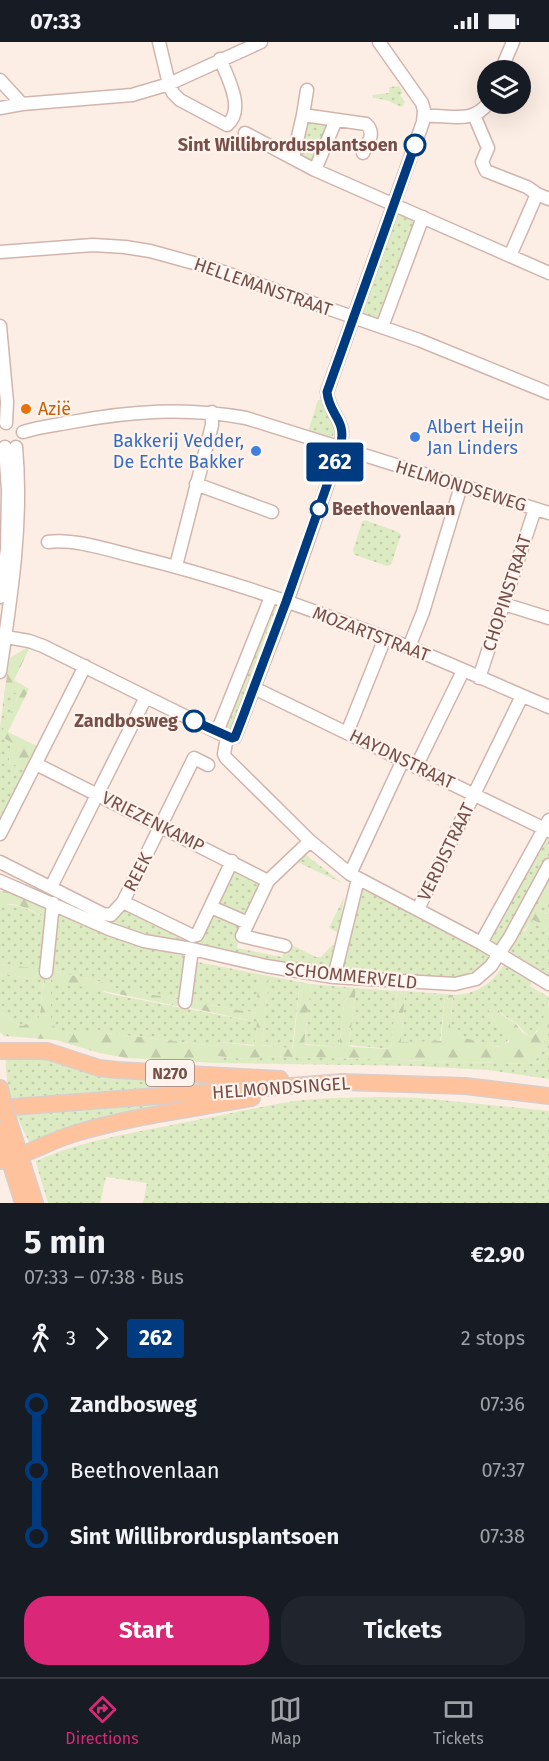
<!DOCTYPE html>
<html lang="en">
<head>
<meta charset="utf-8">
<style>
	:root { --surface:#171b24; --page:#20242c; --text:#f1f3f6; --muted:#9ea1a6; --line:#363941; --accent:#db2777 }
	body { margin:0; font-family:"Fira Sans",sans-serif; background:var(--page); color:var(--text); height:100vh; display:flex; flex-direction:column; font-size:22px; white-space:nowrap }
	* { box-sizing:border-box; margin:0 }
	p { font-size:20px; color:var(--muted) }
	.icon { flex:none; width:33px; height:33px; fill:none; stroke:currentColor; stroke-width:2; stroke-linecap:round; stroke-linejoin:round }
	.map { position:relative; height:1161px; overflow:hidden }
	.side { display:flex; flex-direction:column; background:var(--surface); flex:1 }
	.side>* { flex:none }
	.badge { padding:0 12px; border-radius:4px; font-size:21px; line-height:39px }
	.fabs { position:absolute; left:477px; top:18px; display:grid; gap:12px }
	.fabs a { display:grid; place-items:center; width:54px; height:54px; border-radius:50%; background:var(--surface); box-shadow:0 6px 24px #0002; font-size:30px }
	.map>.badge { position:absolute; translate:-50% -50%; box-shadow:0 0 0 3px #fff }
	.legs { display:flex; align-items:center; gap:9px; height:66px; padding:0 24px; font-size:20px }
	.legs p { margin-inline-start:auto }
	.headline { display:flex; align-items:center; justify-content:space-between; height:102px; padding:0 24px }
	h1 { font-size:33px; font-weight:700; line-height:45px }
	.action { display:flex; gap:12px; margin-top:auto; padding:12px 24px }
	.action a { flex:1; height:69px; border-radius:24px; background:var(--accent); color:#fff; font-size:24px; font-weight:700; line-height:69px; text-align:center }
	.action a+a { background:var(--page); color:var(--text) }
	ul { padding:0 24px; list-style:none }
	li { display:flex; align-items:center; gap:21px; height:66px; font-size:22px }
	li i { display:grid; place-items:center; width:9px; height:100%; margin:0 8px; background:currentColor }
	li i::after { content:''; width:15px; height:15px; margin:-8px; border:4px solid; border-radius:50%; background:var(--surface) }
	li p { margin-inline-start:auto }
	li:first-child i { background:linear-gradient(#0000 50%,currentColor 0) }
	li:last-child i { background:linear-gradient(currentColor 50%,#0000 0) }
	.status { display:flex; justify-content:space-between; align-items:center; height:42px; padding:0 30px; background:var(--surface); direction:ltr }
	.status svg { height:16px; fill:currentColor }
	.menu { display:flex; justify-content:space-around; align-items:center; height:84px; border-top:2px solid var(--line); background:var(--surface); font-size:16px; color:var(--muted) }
	.menu a { display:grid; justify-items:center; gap:3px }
	.menu .current { color:var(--accent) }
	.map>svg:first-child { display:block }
</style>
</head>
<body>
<div class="status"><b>07:33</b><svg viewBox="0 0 49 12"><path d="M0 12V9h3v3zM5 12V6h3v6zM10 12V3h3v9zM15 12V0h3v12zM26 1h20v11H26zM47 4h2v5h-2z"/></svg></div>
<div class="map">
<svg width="549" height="1161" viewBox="0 0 549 1161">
	<defs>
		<pattern id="grass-dots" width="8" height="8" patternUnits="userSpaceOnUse" patternTransform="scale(1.5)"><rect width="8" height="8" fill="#ddebc3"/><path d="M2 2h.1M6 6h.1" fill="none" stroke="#c1cba9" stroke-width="1.8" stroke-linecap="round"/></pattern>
		<pattern id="forest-firs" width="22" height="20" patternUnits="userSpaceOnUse" patternTransform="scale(1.5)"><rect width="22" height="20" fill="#ddebc3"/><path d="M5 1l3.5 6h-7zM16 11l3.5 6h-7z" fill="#c1cba9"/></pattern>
	</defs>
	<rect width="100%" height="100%" fill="#fdeee5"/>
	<path fill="url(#grass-dots)" d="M399 44 403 51 400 53 405 60 402 65 386 58 373 56 372 53 389 51V45Z
		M305 76 330 80 313 118 301 113 300 109Z
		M402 172 415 179 380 276 375 277 363 271 361 263 396 174Z
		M318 358H321L335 388 333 394 328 396 308 389Z
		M365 478 398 490 401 493 391 523 387 524 355 513 353 508 362 480Z
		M272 557 283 562 231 690 221 686Z
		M5 646 19 652 1 694 11 700 9 720 25 728 0 781V685Z
		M549 793V816L503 902 495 905 488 899 544 794Z
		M305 812 342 841 297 820Z
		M238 828 263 842 245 872 222 863 219 859 234 829Z
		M359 847H362L406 867 492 911V919L476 932 462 936 446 938 345 929 340 927Z
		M536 854 539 855 549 866V873L531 863Z
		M344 855 339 891 329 886Z
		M59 856 113 878 123 869H129L189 898 213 871 240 883 237 906 282 915 286 900 316 915H321L332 903H338L330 926 327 928H321L167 898 102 878 60 860Z
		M4 862 20 864 46 876 40 927 56 870C99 891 141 906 187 914L183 958 112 946 110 942 49 928 110 952 257 980 255 1003 220 1000 216 1004 105 991H60L51 981V938L43 941 40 973 38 977 22 984C14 982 7 972 0 971V934C12 929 22 938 35 936L40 928 0 922V865Z
		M533 878 549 886V934L508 908 515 893 525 889Z
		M193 919 259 932 257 971 192 960Z
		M505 921 532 936 530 944 549 955C549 968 541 987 531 995 524 991 521 986 516 981 508 975 502 974 497 965L488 966 497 985 506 990 510 996 502 1005 489 1003 465 996 450 986 453 953C476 953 493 941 505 921Z
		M269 934 300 940 292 1007 262 1003Z
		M311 942 346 945 339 1005 304 1002Z
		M356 946 397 949 391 1007 349 1003Z
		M405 949 445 952 440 1000H401Z
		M549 988V1037L488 1028 415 1024 216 1021V1014L254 1018 262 1014 534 1022Z
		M10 1012 269 1038 11 1057 7 1038 5 1013Z
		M222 1055 31 1104 16 1073Z
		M382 1055 421 1056 549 1069V1161H143L147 1141 106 1135 100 1161H48L36 1121V1119C83 1098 132 1091 182 1081 214 1075 245 1068 277 1062 311 1055 347 1056 382 1055Z"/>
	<path fill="url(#forest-firs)" d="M31 603 14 638 29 647 8 690 37 704 25 728 9 720 11 700 0 694 19 653 5 646 10 616Z
		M549 829V866L539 855 536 854Z
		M0 849 12 850 46 865V876C33 870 13 856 0 865Z
		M531 863 549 873V886L533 878 520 893H515Z
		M0 922 40 927 35 936C22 938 12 929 0 934Z
		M49 928 110 942 113 946 183 958 182 965 59 940Z
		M259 932 269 934 262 1003 264 1004 293 1006 300 940 311 942 304 1002 306 1003 339 1005 346 945 356 946 349 1003 352 1005 391 1007 397 949H405L401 1000 441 999 445 952 453 953 450 985 465 996 498 1005 509 1000V994L497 985 488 966 490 961 497 965 501 972 515 981 523 991 531 995 537 990 549 962V988L534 1022 262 1014 254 1018 217 1014 216 1021 127 1016 99 1011 56 998 4 994 0 990V971C7 972 14 982 22 984L38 977C44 964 39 948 46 935L51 938V981L60 991H105L216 1004 220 1000 254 1004 257 980 191 966 192 960 256 971Z"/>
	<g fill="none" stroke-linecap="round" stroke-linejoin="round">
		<defs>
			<path id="minor" d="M159 0 169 42 173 51 180 58 227 83C246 68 227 34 220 17
				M501 28 513 0
				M0 38 22 62
				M0 66 22 62 132 53 169 42 261 0
				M303 73 366 82C376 91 368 101 363 111
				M474 73 488 106 482 120 486 129 527 145 537 152 549 157
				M424 74C447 72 473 83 488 61
				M245 91 315 128 549 231
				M293 116 303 73 307 48
				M315 128 336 78
				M0 210 93 203 125 205 150 209 212 226 419 298 549 351
				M510 214 537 152
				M0 284 7 360 6 381
				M382 285 423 175
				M23 390C38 385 56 383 72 380 131 369 186 365 246 376L549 471
				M196 442 272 470
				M48 500C72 496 109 508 133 514 226 536 318 569 406 604 454 623 501 645 549 665
				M176 524 212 383V370
				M0 555 7 507 8 449 5 405
				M504 562 549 576
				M0 594 29 599 43 604 227 695 232 696 235 695 287 560 340 406C348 377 329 374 327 350L423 80 424 68 422 61 379 0
				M409 605 423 570 461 444
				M0 630C11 555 23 480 16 405
				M479 636 535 467
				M254 646 549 789
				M217 690 271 555
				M347 691 385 596
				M227 695 224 712 226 716 310 799 350 832 481 901 549 942
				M36 722 268 839
				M416 725 463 629
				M0 792 85 624
				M0 820 103 872 111 873 123 860 193 894 197 893 232 819
				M350 832 403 718
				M0 839 109 887 144 899 192 907 266 924 334 935 455 942 476 937 491 924 510 895 549 823
				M51 845 146 655
				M123 860 194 716 208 723
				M211 865 248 881 242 894 285 904
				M418 867 522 654
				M248 881 268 839 310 799
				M481 901 549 778
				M46 930 53 861
				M334 935 358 837
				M185 960 192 907"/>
			<path id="major" d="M0 1009H47L99 1026 117 1028 280 1037
				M0 1046 3 1059
				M13 1065 343 1040 465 1044 549 1054
				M7 1073 35 1161
				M0 1088 23 1161
				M0 1119C26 1114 47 1100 73 1092 131 1074 193 1067 252 1056"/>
		</defs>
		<use href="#minor" stroke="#d1b5ad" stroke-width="15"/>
		<use href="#major" stroke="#d9cecc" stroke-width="18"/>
		<use href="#minor" stroke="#fff" stroke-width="12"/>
		<use href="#major" stroke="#fec29c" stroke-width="15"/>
		<defs>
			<path id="major-bridge" d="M3 1059 7 1073"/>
		</defs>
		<use href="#major-bridge" stroke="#d9cecc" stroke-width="18" stroke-linecap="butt"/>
		<use href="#major-bridge" stroke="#fec29c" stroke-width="15"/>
	</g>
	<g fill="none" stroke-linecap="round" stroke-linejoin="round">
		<defs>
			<path id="line-1" d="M194 679 232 696 235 695 242 677 286 560 340 406C348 377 329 374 327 350L415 103"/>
		</defs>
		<use href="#line-1" stroke="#fff" stroke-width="14"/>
		<use href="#line-1" stroke="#003b80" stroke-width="9"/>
	</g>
	<g fill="#fff" stroke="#003b80" stroke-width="3">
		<circle cx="415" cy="103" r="10"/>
		<circle cx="319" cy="467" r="8"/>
		<circle cx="194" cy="679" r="10"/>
	</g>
	<circle fill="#e8710a" stroke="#fff3ed" stroke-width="2" cx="26" cy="367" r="6"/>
	<g fill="#3f7fe0" stroke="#fff3ed" stroke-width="2">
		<circle cx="415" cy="395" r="6"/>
		<circle cx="256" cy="409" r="6"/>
	</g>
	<g text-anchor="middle" stroke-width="4.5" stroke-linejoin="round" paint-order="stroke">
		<rect fill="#fff3ed" stroke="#a0807a" stroke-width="1.5" x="146" y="1018" width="48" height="26" rx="4.5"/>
		<g font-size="16" font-weight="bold" fill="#774f49">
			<text x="170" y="1037">N270</text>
		</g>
		<g font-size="18" font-weight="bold" fill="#774f49" stroke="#fff3ed" text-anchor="end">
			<text x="398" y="109">Sint Willibrordusplantsoen</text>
			<text x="332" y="473" text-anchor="start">Beethovenlaan</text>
			<text x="178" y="685">Zandbosweg</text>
		</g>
		<g font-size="18" fill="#774f49" stroke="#fff3ed">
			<text transform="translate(263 245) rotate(19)" y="6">HELLEMANSTRAAT</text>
			<text transform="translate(461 444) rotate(17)" y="6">HELMONDSEWEG</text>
			<text transform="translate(507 551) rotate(-72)" y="6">CHOPINSTRAAT</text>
			<text transform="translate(371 592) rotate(21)" y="6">MOZARTSTRAAT</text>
			<text transform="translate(402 717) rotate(26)" y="6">HAYDNSTRAAT</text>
			<text transform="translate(153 780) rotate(27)" y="6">VRIEZENKAMP</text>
			<text transform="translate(446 810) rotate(-64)" y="6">VERDISTRAAT</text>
			<text transform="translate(138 830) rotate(-63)" y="6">REEK</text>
			<text transform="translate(351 934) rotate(6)" y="6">SCHOMMERVELD</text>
			<text transform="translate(281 1046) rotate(-4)" y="6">HELMONDSINGEL</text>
		</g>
		<g font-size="18" fill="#c56008" stroke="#fff3ed" text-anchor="start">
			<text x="38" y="373">Azië</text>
		</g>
		<g font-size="18" fill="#366cbe" stroke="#fff3ed" text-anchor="start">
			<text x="427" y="391">Albert Heijn<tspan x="427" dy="21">Jan Linders</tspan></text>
			<text x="244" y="405" text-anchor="end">Bakkerij Vedder,<tspan x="244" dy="21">De Echte Bakker</tspan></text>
		</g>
	</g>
</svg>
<div class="fabs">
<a><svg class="icon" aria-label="layers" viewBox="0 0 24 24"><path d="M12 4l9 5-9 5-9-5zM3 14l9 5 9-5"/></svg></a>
</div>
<b class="badge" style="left:335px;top:420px;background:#003b80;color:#fff">262</b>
</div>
<section class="side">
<div class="headline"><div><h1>5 min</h1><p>07:33 – 07:38 · Bus</p></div><b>€2.90</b></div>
<div class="legs"><svg class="icon" aria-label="walk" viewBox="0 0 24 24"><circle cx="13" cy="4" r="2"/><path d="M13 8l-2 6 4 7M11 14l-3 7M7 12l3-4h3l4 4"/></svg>3<svg class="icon" aria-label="forward" viewBox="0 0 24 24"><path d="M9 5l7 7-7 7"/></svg><b class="badge" style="background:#003b80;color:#fff">262</b><p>2 stops</p></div>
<ul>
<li><i style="color:#003b80"></i><b>Zandbosweg</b><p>07:36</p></li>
<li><i style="color:#003b80"></i><span>Beethovenlaan</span><p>07:37</p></li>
<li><i style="color:#003b80"></i><b>Sint Willibrordusplantsoen</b><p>07:38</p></li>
</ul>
<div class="action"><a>Start</a><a>Tickets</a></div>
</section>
<nav class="menu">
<a class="current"><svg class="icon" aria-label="directions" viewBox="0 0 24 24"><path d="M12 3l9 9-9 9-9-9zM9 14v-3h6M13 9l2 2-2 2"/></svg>Directions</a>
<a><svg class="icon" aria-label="map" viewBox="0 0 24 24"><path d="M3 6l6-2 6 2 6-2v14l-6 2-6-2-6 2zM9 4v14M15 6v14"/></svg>Map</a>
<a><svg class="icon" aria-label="tickets" viewBox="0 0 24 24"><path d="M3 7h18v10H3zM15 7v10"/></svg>Tickets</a>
</nav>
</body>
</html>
